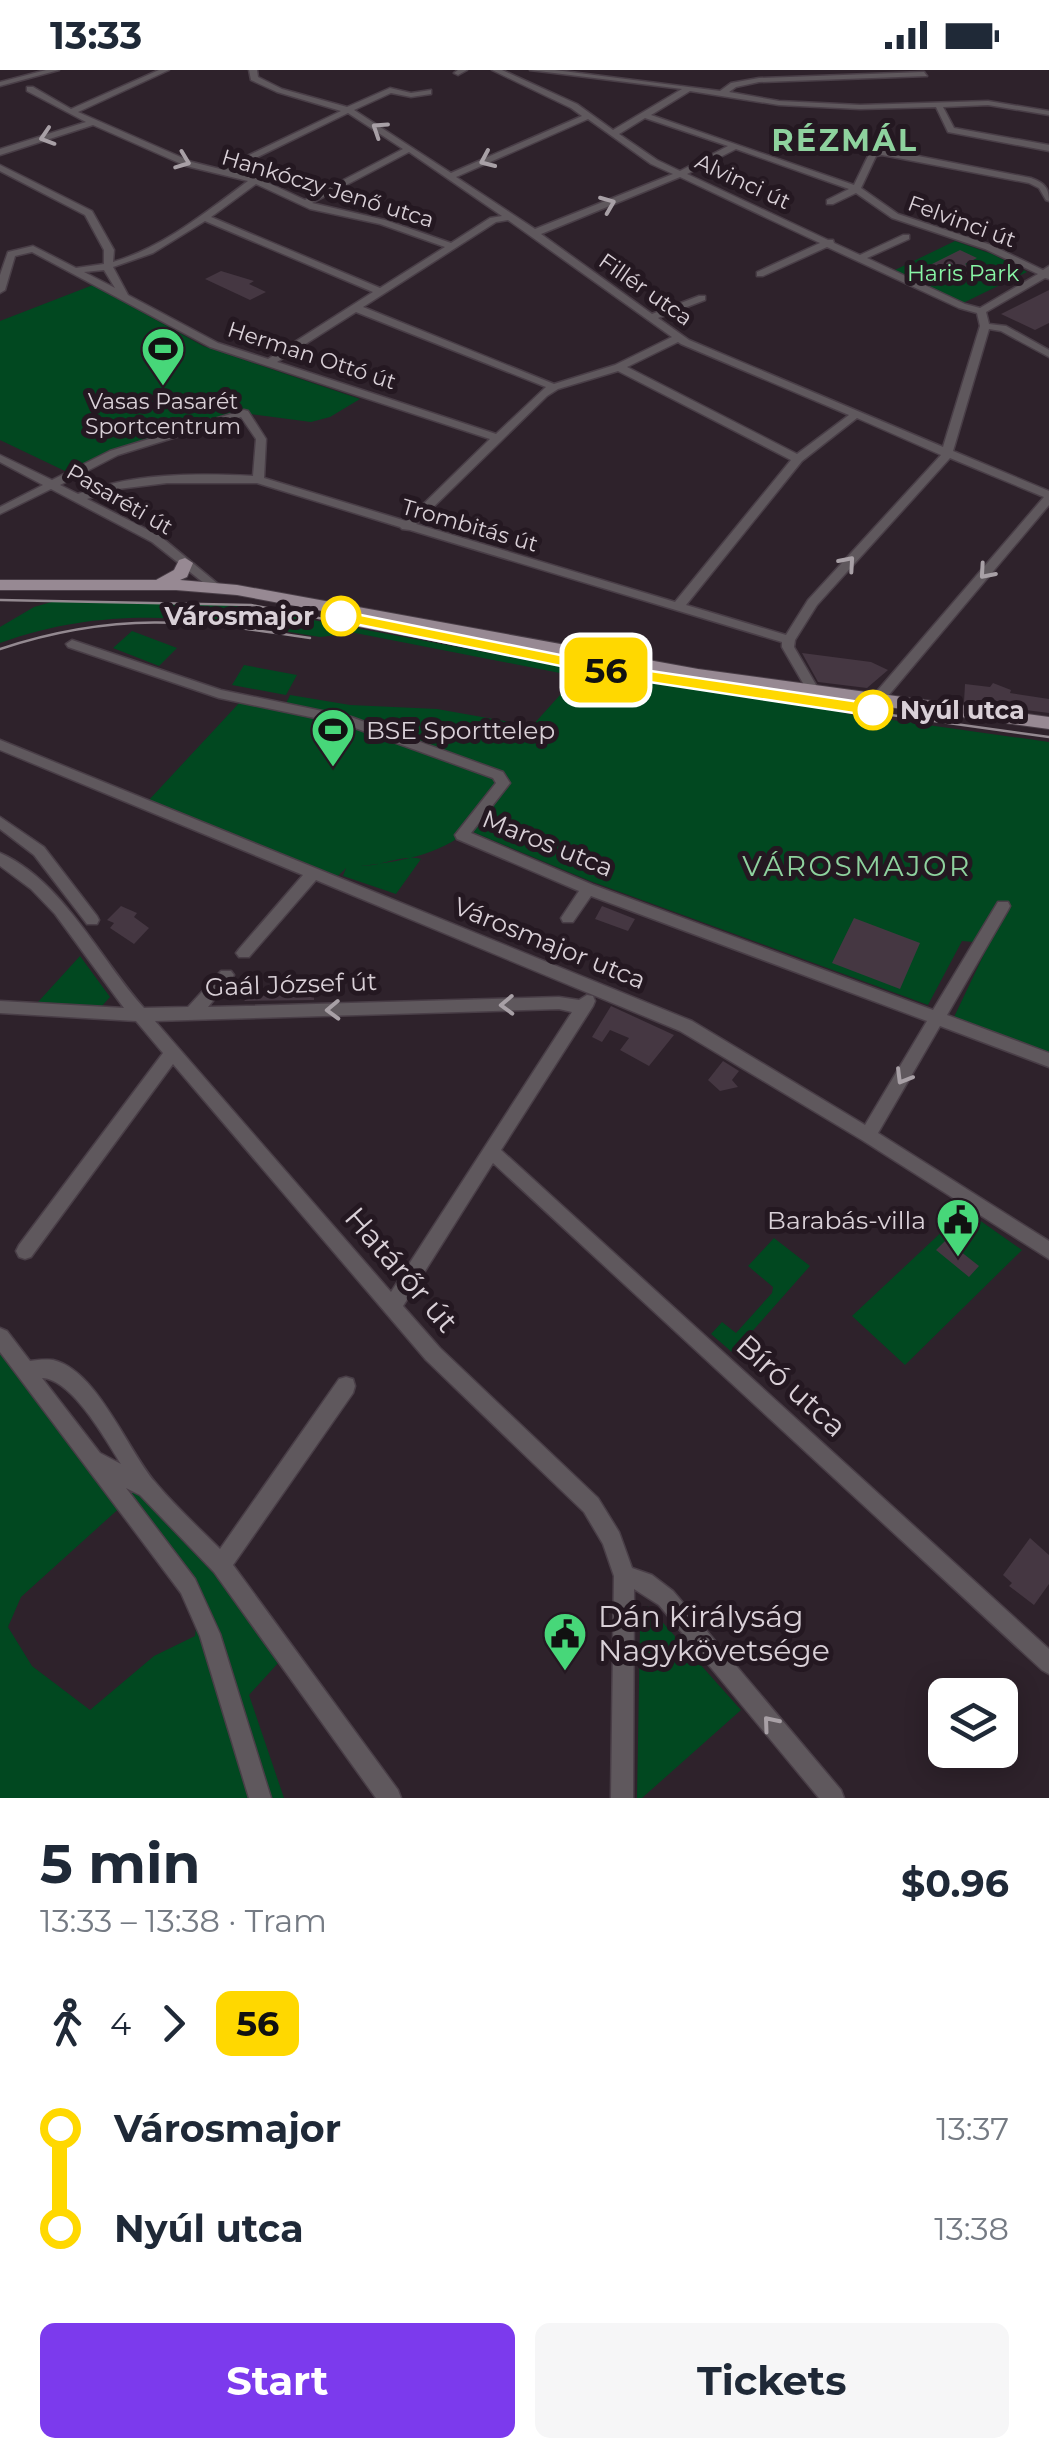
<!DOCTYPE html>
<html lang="en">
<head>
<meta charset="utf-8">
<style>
	:root { --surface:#fff; --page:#f6f6f7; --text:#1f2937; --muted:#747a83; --accent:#7c3aed }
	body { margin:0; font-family:Montserrat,sans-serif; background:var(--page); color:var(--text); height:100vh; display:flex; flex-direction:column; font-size:38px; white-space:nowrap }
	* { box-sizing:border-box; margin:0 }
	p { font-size:32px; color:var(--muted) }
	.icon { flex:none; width:55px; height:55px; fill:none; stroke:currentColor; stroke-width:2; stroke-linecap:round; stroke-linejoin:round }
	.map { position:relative; height:1728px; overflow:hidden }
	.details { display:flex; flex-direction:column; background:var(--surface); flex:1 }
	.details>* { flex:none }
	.badge { padding:0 20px; border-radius:15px; font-size:35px; line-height:65px }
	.buttons { position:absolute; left:928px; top:1608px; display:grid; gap:20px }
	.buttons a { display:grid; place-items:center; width:90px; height:90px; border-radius:15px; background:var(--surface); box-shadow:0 5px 25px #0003; font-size:50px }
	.map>.badge { position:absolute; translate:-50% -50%; box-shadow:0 0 0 5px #fff }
	.legs { display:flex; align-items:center; gap:15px; height:110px; padding:0 40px; font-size:32px }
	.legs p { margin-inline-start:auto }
	.summary { display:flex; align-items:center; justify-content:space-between; height:170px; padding:0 40px }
	h1 { font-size:55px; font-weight:700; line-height:75px }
	.cta { display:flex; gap:20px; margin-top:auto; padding:20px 40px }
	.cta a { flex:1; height:115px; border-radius:15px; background:var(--accent); color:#fff; font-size:40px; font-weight:700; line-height:115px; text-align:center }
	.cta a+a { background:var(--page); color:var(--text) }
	ul { padding:0 40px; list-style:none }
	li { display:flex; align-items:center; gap:35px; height:100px; font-size:38px }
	li i { display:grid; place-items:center; width:15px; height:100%; margin:0 12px; background:currentColor }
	li i::after { content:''; width:25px; height:25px; margin:-12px; border:8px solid; border-radius:50%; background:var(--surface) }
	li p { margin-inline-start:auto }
	li:first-child i { background:linear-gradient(#0000 50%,currentColor 0) }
	li:last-child i { background:linear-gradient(currentColor 50%,#0000 0) }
	.status { display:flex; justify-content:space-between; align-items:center; height:70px; padding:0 50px; background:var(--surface); direction:ltr }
	.status svg { height:28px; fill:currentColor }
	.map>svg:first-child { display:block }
</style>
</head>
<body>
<div class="status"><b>13:33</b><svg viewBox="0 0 49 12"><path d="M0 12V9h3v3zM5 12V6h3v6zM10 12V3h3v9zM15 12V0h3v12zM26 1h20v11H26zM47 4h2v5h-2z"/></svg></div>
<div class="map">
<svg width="1049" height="1728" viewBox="0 0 1049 1728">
	<rect width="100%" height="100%" fill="#2e222b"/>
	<path fill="#014820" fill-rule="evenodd" d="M955 171 992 184 1027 202 963 233 895 200Z
		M93 215 203 276 360 329 330 347 311 352 234 342 149 368 67 402 0 370V251Z
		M55 531 227 534 586 601 825 638 877 651 878 648 1049 672V983L954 947 995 861 974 872 962 871 928 935 590 811 468 760C441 785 397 792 361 796 379 797 403 784 421 789L396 824 343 806 346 798 338 806 148 731 241 631 283 640 290 625 350 635 437 639 532 656 570 614 565 604 340 560 337 565 320 567C207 548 111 533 0 573V557L34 537Z
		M132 561 177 578 159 596 113 578Z
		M244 595 297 605 286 625 232 615Z
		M80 886 110 927 102 936 38 932Z
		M965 1140 1022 1180 905 1295 852 1246Z
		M774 1168 810 1196 733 1283 711 1264 722 1252 736 1263 772 1223 773 1217 748 1196Z
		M0 1279 89 1396 145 1421 203 1486 280 1591 249 1625 284 1728H0ZM124 1434 200 1525 195 1566 154 1586 90 1640 32 1596 8 1557 21 1527Z
		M648 1536 741 1640 642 1728H637L640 1558 643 1538Z"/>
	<path fill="#453742" d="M960 180 977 188 965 194 977 200 964 207 950 200 941 204 926 197Z
		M221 201 254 211 249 214 266 222 250 230 205 209Z
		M1049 220V253L1035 260 1001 244Z
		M802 583 871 592 888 600 867 618 818 612Z
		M993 613 1011 620 1010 623 1049 629V643L964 632 965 614 990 617Z
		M121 836 137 843 134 847 149 858 134 874 110 858 114 853 107 850Z
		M602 836 635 849 628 861 595 849Z
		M854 848 920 873 900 919 832 893Z
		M315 906 314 930 244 931 255 921 264 926 288 907Z
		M611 936 674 965 649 996 620 980 629 968 610 960 602 972 592 967Z
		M723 991 739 1001 732 1010 738 1017 720 1021 708 1010Z
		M946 1170 979 1196 969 1207 936 1180Z
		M1030 1468 1049 1485V1514L1034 1535 1009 1516 1012 1513 1003 1505Z"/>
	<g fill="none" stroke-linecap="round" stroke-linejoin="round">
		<defs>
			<path id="minor" d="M46 0H59L0 16V12Z
				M159 0H169L78 42 192 92 220 99 341 41 277 22 251 10 249 0H257L258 7 282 19 347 37 390 18 411 23 431 20V24L411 27 391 23 354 40 451 103 582 46 571 38 492 0H502L577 34 613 60 682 19 530 0H555L720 21 731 13 759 8 924 2 927 6 759 12 736 17 729 22 779 31 860 35 988 31 1049 41V45L988 35 943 37 954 58 1049 75V81L948 62 936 37 860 39 779 35 690 21 651 45 854 115 870 82 882 79 1031 108C1044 113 1049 117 1049 131L1046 130 1039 118 1029 113 882 85 876 86 861 118 898 144 991 175 1043 200 1049 196V209L1045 208 986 242 989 254 1006 256 1049 280V287L1001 261 989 259 953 381 1049 421V435L882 633H872L870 630 872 627 1044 427 950 388 817 535 795 570 794 577 819 620 813 624 807 620 782 577V572L410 460 402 459 400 457 257 413H167L118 419 87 429 160 466 218 514V520L214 521 152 472 51 419 0 444V437L43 415 0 392V385L52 410 110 381 244 340 248 341 266 369 264 408 406 451 490 369 210 277 32 182 15 186 5 220 0 223V205L8 182 33 176 76 198 104 194V180L85 145 0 101V95L92 141 114 180 113 192C164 177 206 142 248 111L186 96 93 55 0 85V79L86 52 27 21V17H33L71 39ZM348 43 403 79 305 130 258 108 229 101ZM645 48 728 76 680 101 657 90 619 64ZM588 49 651 94 673 104 535 159 456 107ZM736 79 849 119 827 130V134H833L856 123 892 148 985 179 1038 204 980 238 965 234 867 188 909 169V165H903L860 185 834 173 833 170H828L687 104ZM409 82 502 146 490 148 451 173 385 150 312 133ZM680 107 820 173 757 202V206H763L827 177 959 238 977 243 980 256 943 377 689 270 658 248 705 230V226H699L652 244 541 164ZM256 114 310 139 380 154 445 177 380 218 211 147ZM508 150 672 267 615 295 554 314 363 237 496 152ZM205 151 373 222 268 289 218 273 128 225 113 197 153 183ZM104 200 115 218 84 202ZM356 242 546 317 496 364 277 292ZM678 272 681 274 849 345 797 384 627 297ZM618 301 791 390 675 532 416 454 547 326 558 319ZM241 347 256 369 253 406C196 403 132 403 78 424L60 415 118 385ZM857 348 941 385 808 530 786 565 686 535 802 391Z
				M458 0H467L458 5 454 3Z
				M72 570 221 620 351 647 503 702 510 713 471 763 593 815 933 940 998 832H1008L1010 836 1008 840 947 945 1049 983V997L940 956 878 1063 1049 1171V1189L862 1070 680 961 316 810 249 887H239L236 883 239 879 303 805 0 680V670L692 951 865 1055 927 951 591 826 573 852H563L561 848 579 821 457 769 455 765 496 713 493 708 344 654 219 628 68 577 66 574Z
				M0 747 44 777 97 846 99 850 97 854H87L34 785 0 759Z
				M0 783C62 810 100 889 144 938L188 937 221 901H231L234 905 208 937 559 927 579 930 587 925 593 926 595 931 593 936 501 1080 1049 1579V1604L1042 1600 493 1093 403 1236 440 1278 598 1428 619 1462 632 1498 652 1505 673 1521 841 1720 844 1728H819L659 1535 634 1519 633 1728H611L614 1506 603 1474 584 1442 426 1290 173 994 31 1187 25 1189 19 1187 16 1181 19 1175 163 983 136 951 0 943V931L124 938 55 844 31 819 0 796ZM559 939 572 942 391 1222 155 951Z
				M0 1258 7 1261 30 1291C37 1290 45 1289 53 1290 97 1300 128 1381 155 1412 175 1436 198 1457 220 1479L339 1309 346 1307 353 1309 355 1316 353 1323 233 1495 398 1720 401 1728H376L214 1502 140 1425 126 1418 195 1509 220 1564 271 1728H249L200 1566 181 1523 0 1282ZM42 1308C72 1309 106 1370 121 1394L100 1383Z"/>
			<path id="major" d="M185 488 193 493 187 507 180 510 237 515 698 599 1049 647V659L698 611 237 525 176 520H0V510H156L174 500 179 490Z"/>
		</defs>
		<use href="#minor" stroke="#493e47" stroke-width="3"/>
		<use href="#major" stroke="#493e47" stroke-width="2"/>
		<use href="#minor" fill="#5f585d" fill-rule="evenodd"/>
		<use href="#major" fill="#978993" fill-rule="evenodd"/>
		<path stroke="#938990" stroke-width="2.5" d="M0 530 251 535 634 609 1049 667
			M0 579C115 541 193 550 310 568"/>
	</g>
	<defs><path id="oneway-chevron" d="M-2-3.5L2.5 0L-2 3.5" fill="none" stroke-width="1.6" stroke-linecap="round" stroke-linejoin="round" transform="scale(2.5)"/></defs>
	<g stroke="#a8a0a6">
		<use href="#oneway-chevron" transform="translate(379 59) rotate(-147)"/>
		<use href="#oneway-chevron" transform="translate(47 67) rotate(162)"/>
		<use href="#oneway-chevron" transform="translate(487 90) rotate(156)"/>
		<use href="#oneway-chevron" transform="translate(183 91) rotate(21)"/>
		<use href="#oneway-chevron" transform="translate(608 134) rotate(-22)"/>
		<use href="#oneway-chevron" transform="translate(848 493) rotate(-49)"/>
		<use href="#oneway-chevron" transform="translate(986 502) rotate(131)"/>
		<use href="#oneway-chevron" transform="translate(507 935) rotate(178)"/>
		<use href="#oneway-chevron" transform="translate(333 940) rotate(178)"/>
		<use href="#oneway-chevron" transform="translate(903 1007) rotate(121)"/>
		<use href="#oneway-chevron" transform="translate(770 1653) rotate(-130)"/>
	</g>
	<path fill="#ffd800" stroke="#fff" stroke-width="2.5" d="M341 541 610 595 873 634 881 640 873 646 610 606 335 550V543Z"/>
	<defs>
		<symbol id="stadium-pin" viewBox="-11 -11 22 30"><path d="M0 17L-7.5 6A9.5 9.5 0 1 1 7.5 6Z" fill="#47d779" stroke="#241821"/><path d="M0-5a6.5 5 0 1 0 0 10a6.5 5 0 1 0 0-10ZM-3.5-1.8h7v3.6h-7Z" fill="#111"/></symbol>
		<symbol id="civic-pin" viewBox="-11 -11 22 30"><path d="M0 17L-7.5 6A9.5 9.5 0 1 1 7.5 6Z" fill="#47d779" stroke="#241821"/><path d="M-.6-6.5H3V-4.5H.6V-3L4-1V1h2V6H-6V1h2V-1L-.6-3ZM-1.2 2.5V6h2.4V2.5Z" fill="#111"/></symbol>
	</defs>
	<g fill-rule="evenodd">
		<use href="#stadium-pin" x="138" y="254" width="50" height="68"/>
		<use href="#stadium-pin" x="308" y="635" width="50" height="68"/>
		<use href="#civic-pin" x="933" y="1125" width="50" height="68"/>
		<use href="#civic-pin" x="540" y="1539" width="50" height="68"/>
	</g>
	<g fill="#fff" stroke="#ffd800" stroke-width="5">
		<circle cx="341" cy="546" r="18"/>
		<circle cx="873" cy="640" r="18"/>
	</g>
	<g text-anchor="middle" stroke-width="10" stroke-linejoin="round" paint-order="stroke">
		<g font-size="22" fill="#d9d0d7" stroke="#241821">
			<text transform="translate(743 111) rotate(25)" y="8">Alvinci út</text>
			<text transform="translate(328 118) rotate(17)" y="8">Hankóczy Jenő utca</text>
			<text transform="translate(962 151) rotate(20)" y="8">Felvinci út</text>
			<text transform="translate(646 219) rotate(35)" y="8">Fillér utca</text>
			<text transform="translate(312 285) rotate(18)" y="8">Herman Ottó út</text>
			<text transform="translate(120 429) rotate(30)" y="8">Pasaréti út</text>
			<text transform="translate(470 455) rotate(16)" y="8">Trombitás út</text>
		</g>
		<g font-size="22" fill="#88f6a6" stroke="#241821">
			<text x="963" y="211">Haris Park</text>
		</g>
		<g font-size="22" fill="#d9d0d7" stroke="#241821">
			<text x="163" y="339">Vasas Pasarét<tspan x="163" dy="25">Sportcentrum</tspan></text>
		</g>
		<g font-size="25" font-weight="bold" fill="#d9d0d7" stroke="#241821" text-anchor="end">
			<text x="314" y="555">Városmajor</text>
			<text x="900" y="649" text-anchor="start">Nyúl utca</text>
		</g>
		<g font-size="25" fill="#d9d0d7" stroke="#241821" text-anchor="start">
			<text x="366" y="669">BSE Sporttelep</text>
			<text x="926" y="1159" text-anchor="end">Barabás-villa</text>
		</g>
		<g font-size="25" fill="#d9d0d7" stroke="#241821">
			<text transform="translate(548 773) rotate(22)" y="9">Maros utca</text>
			<text transform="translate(550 873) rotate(22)" y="9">Városmajor utca</text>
			<text transform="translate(291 914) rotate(-2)" y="9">Gaál József út</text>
		</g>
		<g font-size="28" letter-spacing="2.5" fill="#8ed29e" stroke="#241821">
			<text x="857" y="806">VÁROSMAJOR</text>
		</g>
		<g font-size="30" font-weight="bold" letter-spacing="2.5" fill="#8ed29e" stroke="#241821">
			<text x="845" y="81">RÉZMÁL</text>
		</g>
		<g font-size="30" fill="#d9d0d7" stroke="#241821">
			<text transform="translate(401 1200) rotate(49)" y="10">Határőr út</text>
			<text transform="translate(791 1316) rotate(42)" y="10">Bíró utca</text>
		</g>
		<g font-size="30" fill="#d9d0d7" stroke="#241821" text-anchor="start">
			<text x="598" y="1557">Dán Királyság<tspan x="598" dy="34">Nagykövetsége</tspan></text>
		</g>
	</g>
</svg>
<div class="buttons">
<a><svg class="icon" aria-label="layers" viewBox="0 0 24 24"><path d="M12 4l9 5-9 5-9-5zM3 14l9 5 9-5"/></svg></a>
</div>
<b class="badge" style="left:606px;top:600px;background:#ffd800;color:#111">56</b>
</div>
<section class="details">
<div class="summary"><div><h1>5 min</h1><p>13:33 – 13:38 · Tram</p></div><b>$0.96</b></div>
<div class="legs"><svg class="icon" aria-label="walk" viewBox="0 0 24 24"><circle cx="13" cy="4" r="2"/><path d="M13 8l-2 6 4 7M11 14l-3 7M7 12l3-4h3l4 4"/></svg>4<svg class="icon" aria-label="forward" viewBox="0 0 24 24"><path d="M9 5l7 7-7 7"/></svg><b class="badge" style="background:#ffd800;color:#111">56</b></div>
<ul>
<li><i style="color:#ffd800"></i><b>Városmajor</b><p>13:37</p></li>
<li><i style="color:#ffd800"></i><b>Nyúl utca</b><p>13:38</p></li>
</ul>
<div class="cta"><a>Start</a><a>Tickets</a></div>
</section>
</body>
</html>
